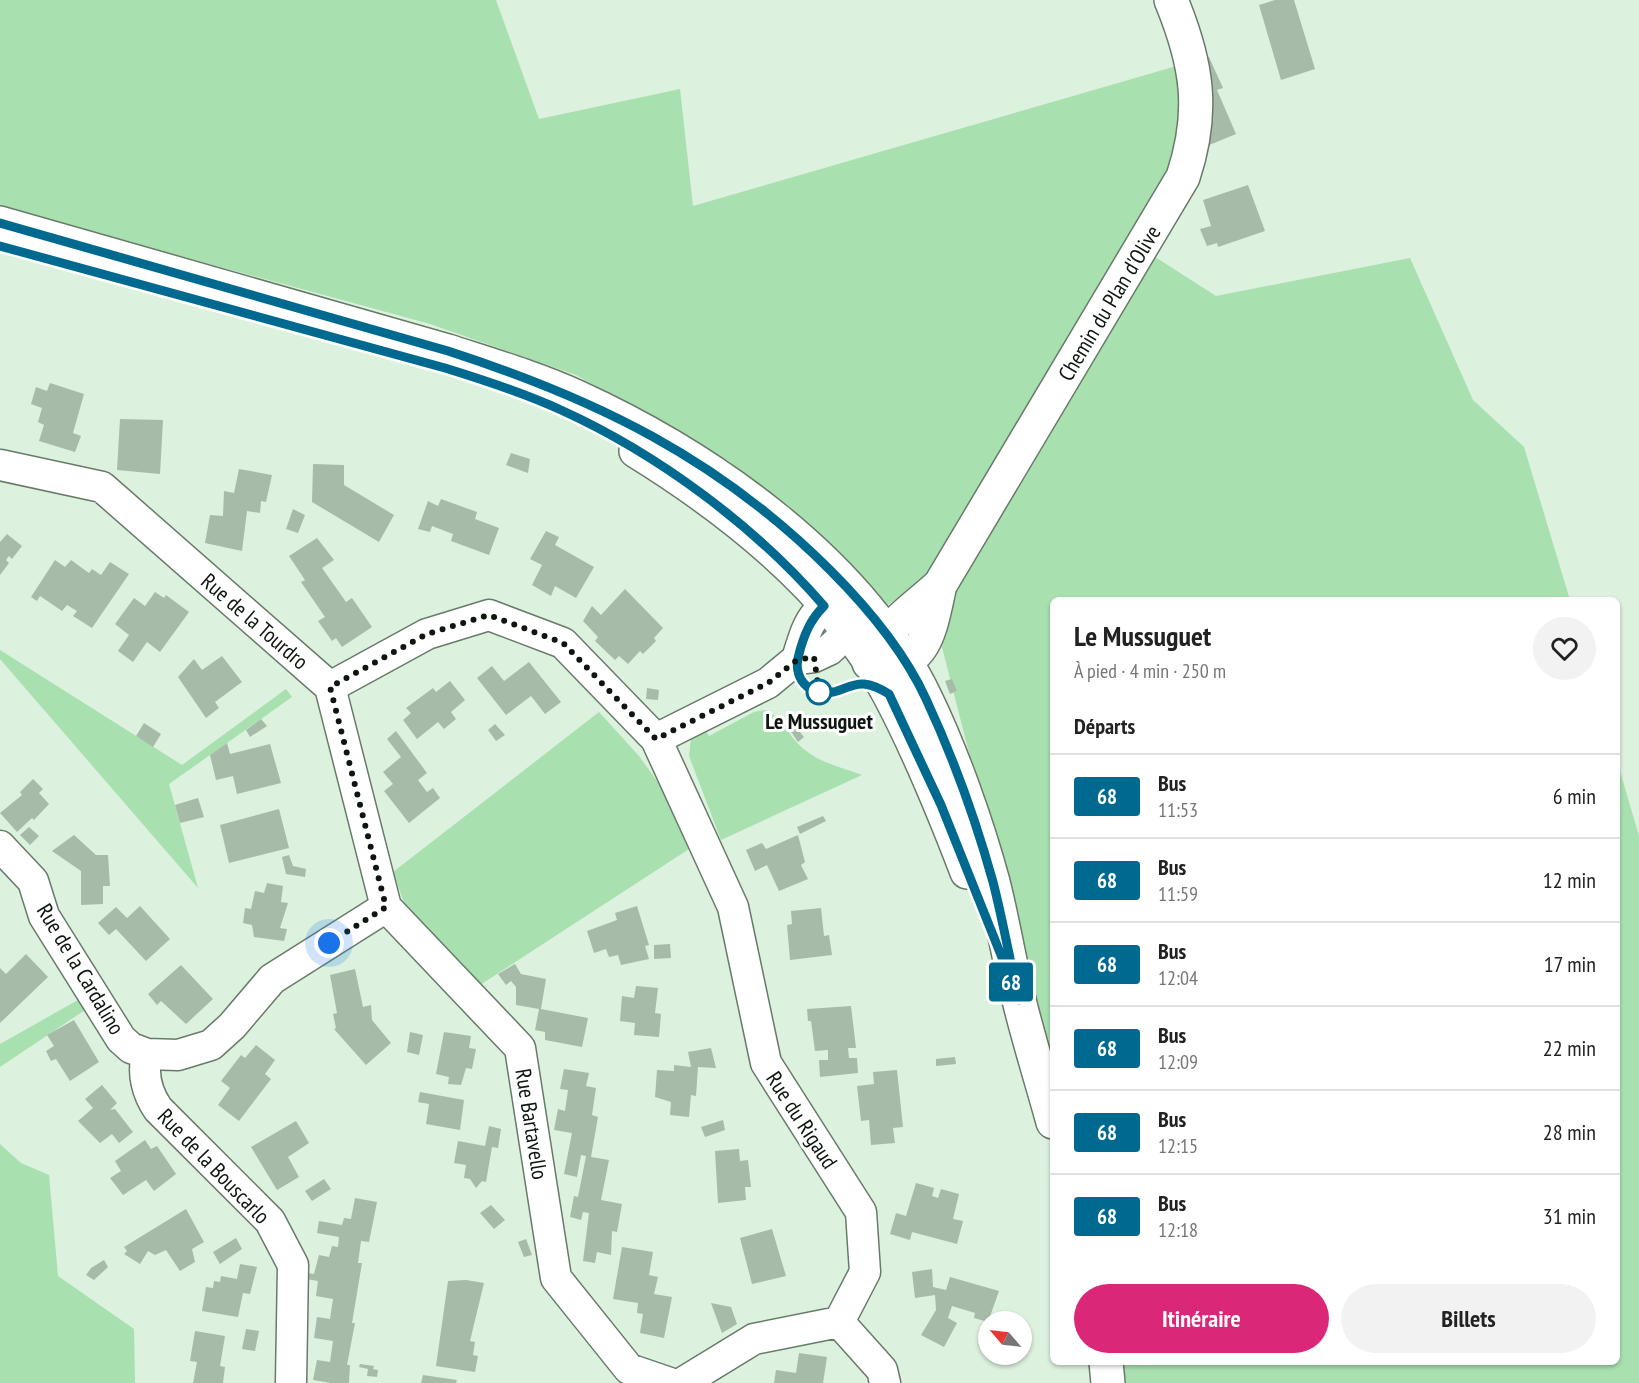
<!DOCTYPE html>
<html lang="fr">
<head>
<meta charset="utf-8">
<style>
	:root { --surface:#fff; --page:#f2f2f2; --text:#222; --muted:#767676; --line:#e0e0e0; --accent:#db2777 }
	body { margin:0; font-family:"PT Sans Narrow",sans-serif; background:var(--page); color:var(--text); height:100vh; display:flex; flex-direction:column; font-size:22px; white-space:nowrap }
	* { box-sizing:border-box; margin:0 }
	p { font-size:20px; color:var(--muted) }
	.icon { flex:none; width:33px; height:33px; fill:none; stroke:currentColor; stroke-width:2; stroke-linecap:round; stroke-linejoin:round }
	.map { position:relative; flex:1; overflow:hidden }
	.details { position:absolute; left:1050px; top:597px; width:570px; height:768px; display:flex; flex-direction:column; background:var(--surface); border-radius:9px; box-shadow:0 2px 4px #0004 }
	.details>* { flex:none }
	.badge { padding:0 12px; border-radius:4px; font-size:21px; line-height:39px }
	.needle { width:39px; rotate:298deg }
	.fabs { position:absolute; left:978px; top:1311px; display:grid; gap:12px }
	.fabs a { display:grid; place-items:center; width:54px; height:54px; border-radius:50%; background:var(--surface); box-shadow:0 2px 4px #0004; font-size:30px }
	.you { position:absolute; width:30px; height:30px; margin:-15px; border:4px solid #fff; border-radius:50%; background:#1a73e8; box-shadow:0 0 0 9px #1a73e833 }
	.map>.badge { position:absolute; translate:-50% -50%; box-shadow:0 0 0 3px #fff }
	h2 { padding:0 24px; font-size:22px; line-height:54px }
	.round { display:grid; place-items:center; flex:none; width:63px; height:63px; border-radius:32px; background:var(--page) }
	.summary { display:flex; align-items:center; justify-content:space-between; height:102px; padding:0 24px }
	h1 { font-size:28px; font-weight:800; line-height:45px }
	.primary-button { display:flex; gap:12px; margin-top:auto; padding:12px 24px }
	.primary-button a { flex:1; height:69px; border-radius:36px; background:var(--accent); color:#fff; font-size:24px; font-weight:800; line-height:69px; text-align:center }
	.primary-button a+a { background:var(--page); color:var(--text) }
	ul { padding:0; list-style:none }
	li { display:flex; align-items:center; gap:18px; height:84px; padding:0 24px; border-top:2px solid var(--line) }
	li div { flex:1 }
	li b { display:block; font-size:22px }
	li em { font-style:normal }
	li .badge { min-width:66px; font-weight:700; text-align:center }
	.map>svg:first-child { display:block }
</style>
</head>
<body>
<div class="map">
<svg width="1639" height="1383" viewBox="0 0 1639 1383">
	<rect width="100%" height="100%" fill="#dcf1de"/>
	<path fill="#a9e0b0" d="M0 0H496L539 119 680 89 693 206 1180 65V134L1170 180 927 579 886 606 729 461 576 375 430 324 0 207Z
		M1152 255 1216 296 1410 258 1473 400 1524 447 1570 600H1053V1083L942 647 948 596Z
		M0 650 182 765 286 689 292 697 169 784 198 888 0 659Z
		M765 710C786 721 788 737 805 750 821 763 843 768 862 775L721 840 689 756 691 738 703 726 709 736 754 712Z
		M599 712 639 756 667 795 689 849 480 985 406 908 393 872Z
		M1617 761 1639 836V1383H1121V1362H1617Z
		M78 1000 85 1010 0 1067V1044Z
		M0 1144 21 1163 49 1175 58 1276 134 1329 135 1383H0Z"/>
	<path fill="#a7bba9" d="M1275 0H1294L1315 69 1281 80 1259 5Z
		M1209 57 1223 88 1217 90 1236 134 1202 148 1201 60Z
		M1248 185 1265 231 1218 247 1217 243 1207 246 1200 229 1211 226 1203 200Z
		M50 383 84 394 73 433 81 436 75 452 39 441 44 425 38 422 42 408 31 404 36 387 47 391Z
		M120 419 163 420 160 474 117 470Z
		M511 453 530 459 528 473 506 465Z
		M313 464 344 465V485L394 515 379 542 312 502Z
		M239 469 272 475 266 502 261 501 260 513 247 511 242 551 205 543 210 515 223 516 224 491 234 493Z
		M441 499 477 512 475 519 499 528 489 555 451 541 453 534 432 526 430 532 418 529 428 501 438 506Z
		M293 509 305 515 298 533 286 529Z
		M546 531 559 537 555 545 594 567 576 598 555 586 551 596 532 585 542 565 530 559Z
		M7 534 22 546 12 559 9 556 6 560 9 563 0 575V542Z
		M317 538 334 560 322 568 346 602 352 598 372 627 342 647 336 638 332 641 318 621 325 617 301 582 305 580 289 556Z
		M55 560 65 567 71 560 89 573 92 569 101 575 110 562 129 574 92 628 73 616 77 611 67 605 62 611 40 596 37 601 31 597Z
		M625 589 663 628 654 638 656 641 643 654 640 651 628 664 619 656 615 660 595 641 598 637 583 621 592 606 601 615Z
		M155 592 164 598 166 595 189 612 160 652 147 642 133 662 118 651 129 635 115 624 134 598 145 606Z
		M222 656 242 682 215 702 219 708 206 718 178 677 194 659 202 670Z
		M529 662 561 702 545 714 531 696 506 715 477 678 492 666 504 681Z
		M952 679 957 691 950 694 945 681Z
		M450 681 465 700 451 712 456 719 444 729 438 722 417 739 403 720 411 713 406 708 433 688 436 692Z
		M647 688 659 690 658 700 646 699Z
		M261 719 267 726 250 737 246 730Z
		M144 723 161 734 153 747 136 736Z
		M495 724 505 735 496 741 488 730Z
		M795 726 804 737 798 742 790 730Z
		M396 731 427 773 418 780 427 792 433 788 440 798 409 823 384 791 393 784 383 772 401 757 387 739Z
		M227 743 230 754 270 744 281 783 237 794 233 776 216 780 210 755Z
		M33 779 43 789 39 793 49 804 34 820 32 818 17 832 0 813 22 795 20 792Z
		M198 798 204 817 180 823 175 805Z
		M279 809 289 848 229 863 220 825Z
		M823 816 826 821 800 834 797 827Z
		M29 827 39 836 30 845 20 835Z
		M74 835 96 855H108L110 886H103V904L81 905V871L52 851Z
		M798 835 805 862 801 865 808 879 779 891 767 865 755 871 746 850 762 843 766 849Z
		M289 855 293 866 306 869 305 877 286 874 282 857Z
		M267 883 283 886 281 902 288 903 280 928 287 929 284 941 254 937 252 925 243 923 245 908 251 909 255 891 264 893Z
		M140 906 170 939 146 961 116 929 109 935 98 923 116 907 127 918Z
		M637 906 649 945 645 946 649 959 621 965 618 955 609 957 606 949 594 953 587 931 617 920 615 913Z
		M821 908 824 936 829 935 832 955 790 960 787 925 792 924 791 911Z
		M670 944 671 958 654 959V945Z
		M26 954 48 977 0 1023V968L6 974Z
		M515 964 521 974 546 979 541 1009 588 1018 582 1047 545 1040V1032L535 1030 539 1009 516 1005V987L511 981 506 985 498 974Z
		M181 965 213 999 186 1024 161 1001 157 1005 148 994Z
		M355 969 363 1007 371 1005 372 1020 391 1043 366 1065 334 1029 336 1028 333 1014 337 1013 330 975Z
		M636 986 658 988 655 1013 661 1014 659 1037 634 1035 635 1023 620 1021 622 996 634 998Z
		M851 1006 856 1048H848L849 1058H857L858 1073 820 1077 819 1060H828V1050L815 1051 811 1021H808L807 1009Z
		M74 1020 99 1062 70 1081 56 1059 51 1061 46 1051 54 1046 47 1035Z
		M410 1032 423 1035 419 1055 407 1052Z
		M444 1032 471 1036 469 1048 476 1049 472 1069 466 1068 461 1085 448 1084 449 1077 436 1074Z
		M256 1045 275 1060 265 1074 271 1079 239 1121 218 1105 230 1088 221 1081 241 1055 245 1058Z
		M711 1048 716 1068 698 1067 696 1096 691 1095 689 1117 670 1115 671 1102 655 1097 657 1070 674 1071V1065L691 1067 688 1052Z
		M955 1057 956 1064 936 1066V1059Z
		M564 1069 589 1073 586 1086 596 1088 592 1115 598 1117 591 1157 609 1160 601 1200 622 1204 617 1232 612 1231 611 1255 597 1252 595 1263 583 1261 589 1213 583 1212 581 1220 570 1217 574 1196 578 1197 586 1156 581 1155 577 1177 564 1174 572 1133 554 1130 558 1109 565 1111 568 1090 560 1089Z
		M897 1070 903 1127 893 1128 895 1143 871 1145 869 1120 861 1121 857 1086 874 1084 873 1072Z
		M102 1085 117 1103 110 1110 115 1109 133 1132 119 1143 112 1134 100 1143 78 1121 93 1108 85 1099Z
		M420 1092 464 1100 460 1130 426 1124 429 1104 418 1102Z
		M723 1120 725 1130 705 1137 701 1127Z
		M296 1121 309 1143 288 1157 299 1177 277 1190 251 1147Z
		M489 1126 501 1129 498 1148 492 1147 486 1182 482 1181 476 1188 470 1179 464 1178 466 1165 454 1163 458 1141 485 1146Z
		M145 1140 151 1149 157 1146 176 1174 154 1191 146 1180 123 1195 110 1178 121 1171 115 1161Z
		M739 1149 740 1161 748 1160 751 1187H745L746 1200 718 1203 715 1151Z
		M324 1179 331 1189 312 1201 305 1191Z
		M916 1183 934 1188 932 1196 938 1198 941 1189 959 1194 953 1219 963 1221 957 1244 912 1232 910 1240 890 1234 896 1213 906 1216Z
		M355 1198 377 1202 369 1242 361 1241 358 1263H362L352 1323H355L347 1365H350L349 1383H331L313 1380 317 1360 330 1362 333 1341 314 1338 317 1317 330 1319 333 1299 316 1296 318 1281 300 1278 299 1272 314 1274 319 1255 329 1257 332 1246 338 1247 339 1237 317 1233 319 1221 342 1225 344 1218 351 1219Z
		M491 1205 505 1220 494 1229 480 1213Z
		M186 1209 204 1242 192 1249 195 1262 180 1271 166 1250 155 1255 148 1251 140 1264 124 1254 127 1251 124 1247Z
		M772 1229 786 1276 752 1284 740 1238Z
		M236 1238 242 1249 220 1264 213 1252Z
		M526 1239 532 1255 524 1257 518 1242Z
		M622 1247 653 1252 649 1275 658 1277 654 1294 672 1297 664 1338 640 1333 643 1314 637 1313 638 1303 613 1299Z
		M104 1260 108 1267 94 1280 86 1275 91 1268Z
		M240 1264 257 1267 250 1294 243 1293 238 1317 202 1311 206 1287 213 1288 214 1281 220 1282 221 1276 237 1279Z
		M932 1269 933 1287 946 1290 950 1277 999 1291 988 1322 974 1318 975 1313 952 1306 948 1318 957 1323 944 1347 921 1335 936 1310 935 1295 915 1298 912 1272Z
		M466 1280 484 1283 470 1341 475 1342 473 1355 478 1356 475 1372 436 1366 448 1281Z
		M711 1303 731 1307 737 1324 722 1333Z
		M246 1329 259 1331 255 1351 242 1349Z
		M195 1331 225 1336 220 1366 225 1367 223 1383H193L197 1362 190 1361Z
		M799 1353 827 1357 823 1383H774L776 1370 796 1373Z
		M360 1364 374 1366 373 1369 378 1370 377 1377 367 1376 368 1369 359 1367Z
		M423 1375 457 1380 456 1383H421Z"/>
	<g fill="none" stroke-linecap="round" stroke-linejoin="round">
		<defs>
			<path id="street" d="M0 465 102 487 330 687 427 634 489 615 563 643 656 739 733 907 766 1063 861 1212 865 1272 839 1322
				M330 687 386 907 520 1048 556 1278 629 1369 670 1383
				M656 739 768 683 797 659 814 657 829 650 848 632 856 619 861 601C814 599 809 620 797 659
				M0 846 33 881 44 916 121 1039 131 1048 147 1054 178 1055 211 1045 232 1026 272 979 386 907
				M147 1054C142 1073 147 1093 158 1109L270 1221 293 1265 291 1383
				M839 1322 882 1370 885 1383
				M682 1383 754 1339 839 1322"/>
			<path id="secondary" d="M0 223 448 351C491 365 535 378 577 397 710 458 861 563 926 699 952 753 977 823 993 882 1003 921 1009 961 1019 1000 1029 1041 1042 1082 1053 1122
				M636 451C733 511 836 593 890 696 920 753 944 812 967 872
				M940 585C930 628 927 674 869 663 880 630 915 608 940 585L1183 177C1205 111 1197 63 1171 0
				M1106 1362 1108 1383"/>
		</defs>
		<use href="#street" stroke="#687b6a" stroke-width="33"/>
		<use href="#secondary" stroke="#687b6a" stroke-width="36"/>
		<use href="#street" stroke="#fff" stroke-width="30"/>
		<use href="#secondary" stroke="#fff" stroke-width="33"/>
	</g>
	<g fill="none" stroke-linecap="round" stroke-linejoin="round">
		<defs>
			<path id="line" d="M0 223 448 351C596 399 718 458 830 570 867 607 904 651 926 699 953 757 976 821 993 882 1003 921 1010 961 1019 1000L941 805 889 694C881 689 874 685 864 684 852 683 844 690 833 692 808 697 792 677 799 654 804 635 810 620 824 606 755 526 658 454 561 410 524 393 484 380 445 368L0 246"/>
		</defs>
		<use href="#line" stroke="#fff" stroke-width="14"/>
		<use href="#line" stroke="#006990" stroke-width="9"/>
		<path stroke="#0e160f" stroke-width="6" stroke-dasharray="0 10.8" d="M329 943 386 907 330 687 427 634 489 615 563 643 656 739 768 683 797 660 814 657 819 692"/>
	</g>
	<circle fill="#fff" stroke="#006990" stroke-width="3" cx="819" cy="692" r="12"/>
	<g text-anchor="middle" stroke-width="6" stroke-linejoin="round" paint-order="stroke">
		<g font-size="22" fill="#0e160f" stroke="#fff">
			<text transform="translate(1109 303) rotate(-59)" y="8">Chemin du Plan d'Olive</text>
			<text transform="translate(255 621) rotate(41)" y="8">Rue de la Tourdro</text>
			<text transform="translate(81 969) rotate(59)" y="8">Rue de la Cardalino</text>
			<text transform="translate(802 1120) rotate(57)" y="8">Rue du Rigaud</text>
			<text transform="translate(532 1124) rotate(81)" y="8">Rue Bartavello</text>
			<text transform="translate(214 1166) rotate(46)" y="8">Rue de la Bouscarlo</text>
		</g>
		<g font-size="22" font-weight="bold" fill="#0e160f" stroke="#fff">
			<text x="819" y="729">Le Mussuguet</text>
		</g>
	</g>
</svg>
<div class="fabs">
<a><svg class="needle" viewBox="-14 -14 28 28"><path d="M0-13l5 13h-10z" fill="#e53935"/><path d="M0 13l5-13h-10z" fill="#767676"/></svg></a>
</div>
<div class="you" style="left:329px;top:943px"></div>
<b class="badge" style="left:1011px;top:982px;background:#006990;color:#fff">68</b>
<section class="details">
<div class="summary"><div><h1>Le Mussuguet</h1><p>À pied · 4 min · 250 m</p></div><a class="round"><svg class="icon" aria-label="heart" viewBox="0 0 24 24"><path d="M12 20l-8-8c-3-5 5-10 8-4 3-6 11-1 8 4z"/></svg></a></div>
<h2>Départs</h2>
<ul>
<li><span class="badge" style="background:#006990;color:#fff">68</span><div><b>Bus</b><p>11:53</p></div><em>6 min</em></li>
<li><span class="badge" style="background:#006990;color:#fff">68</span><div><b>Bus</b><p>11:59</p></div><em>12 min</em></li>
<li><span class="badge" style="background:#006990;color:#fff">68</span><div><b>Bus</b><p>12:04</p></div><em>17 min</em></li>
<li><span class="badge" style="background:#006990;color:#fff">68</span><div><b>Bus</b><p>12:09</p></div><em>22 min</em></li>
<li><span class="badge" style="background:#006990;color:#fff">68</span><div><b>Bus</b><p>12:15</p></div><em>28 min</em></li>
<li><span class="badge" style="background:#006990;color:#fff">68</span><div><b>Bus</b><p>12:18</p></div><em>31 min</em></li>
</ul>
<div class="primary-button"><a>Itinéraire</a><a>Billets</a></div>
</section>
</div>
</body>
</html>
